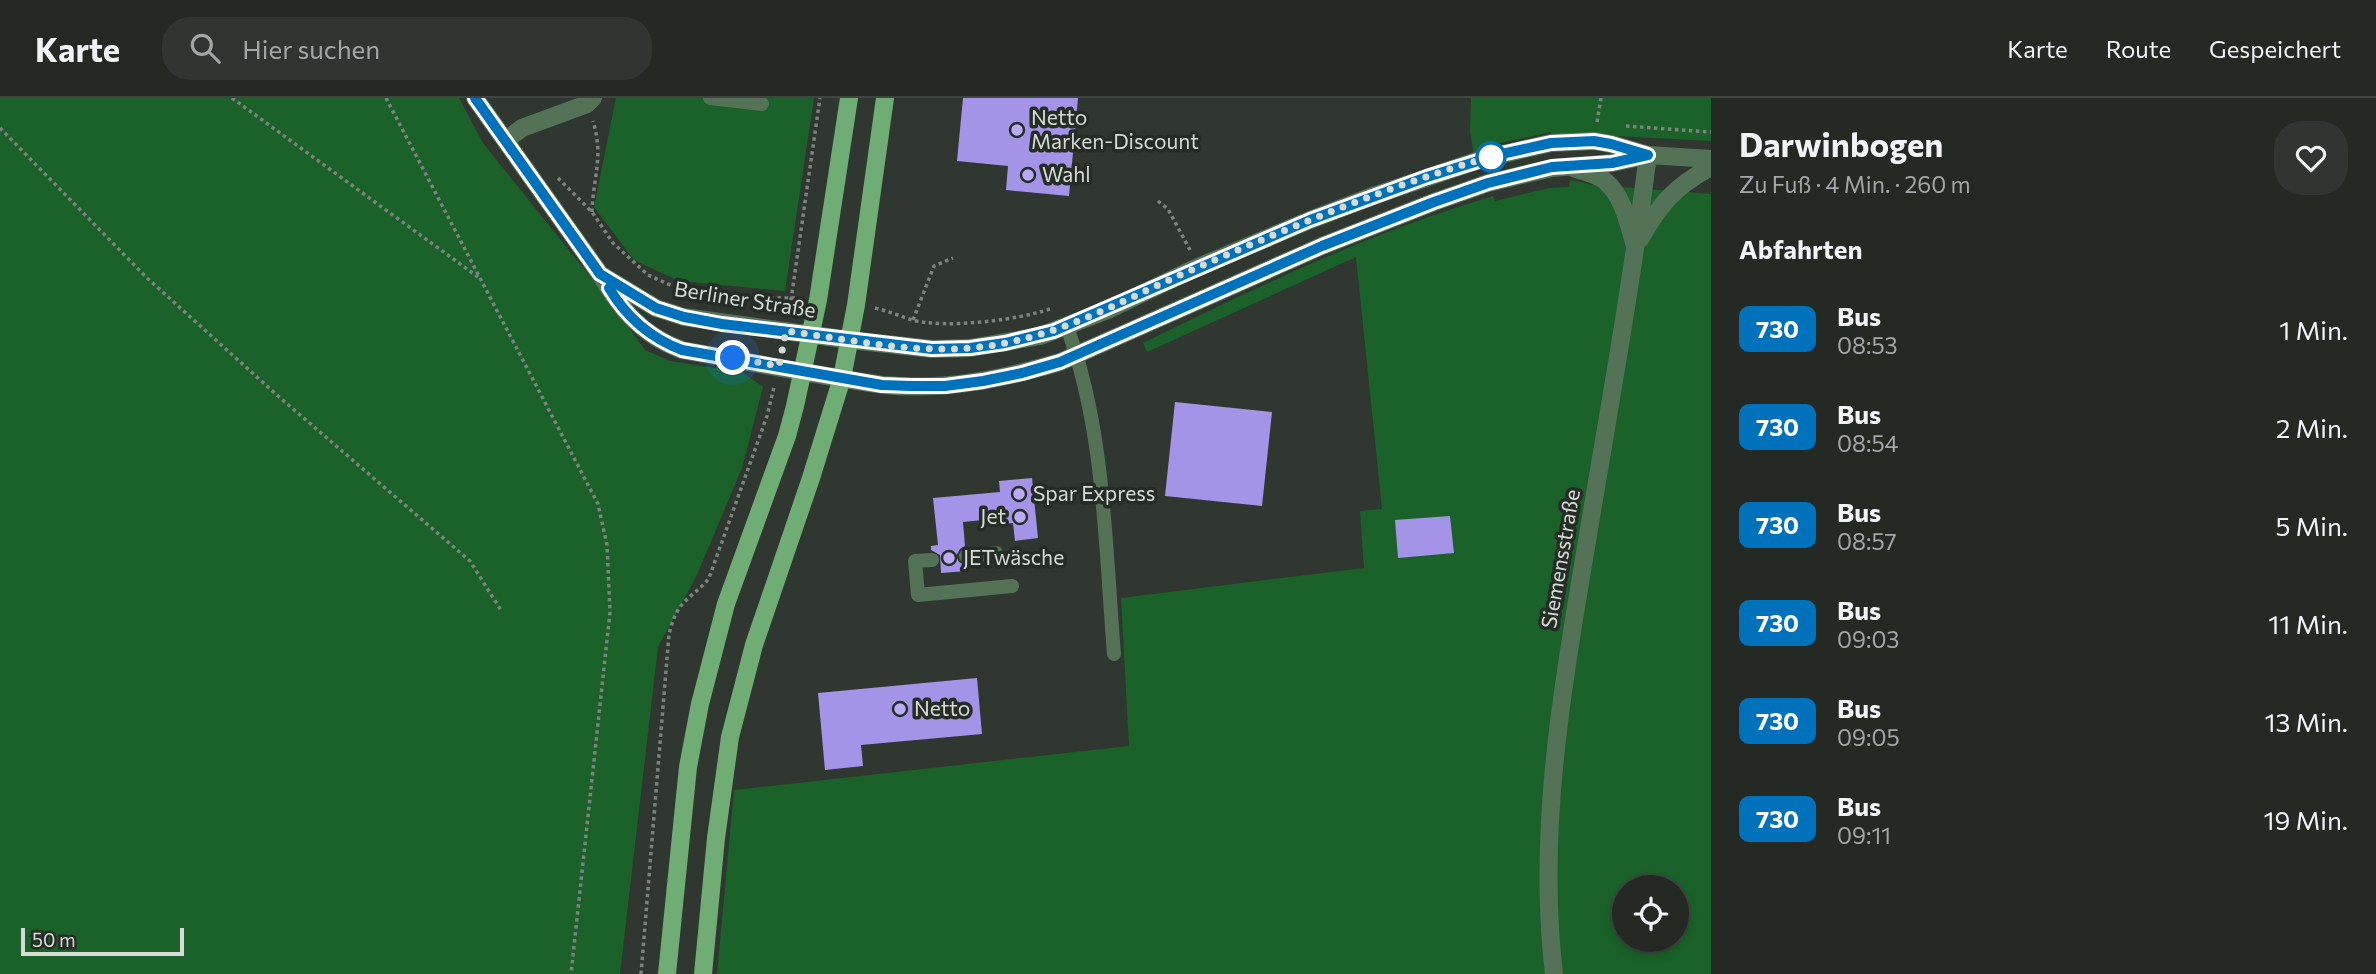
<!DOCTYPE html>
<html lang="de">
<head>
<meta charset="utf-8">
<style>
	:root { --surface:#242924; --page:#303531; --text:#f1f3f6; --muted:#a3a6a6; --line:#414541 }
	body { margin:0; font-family:Commissioner,sans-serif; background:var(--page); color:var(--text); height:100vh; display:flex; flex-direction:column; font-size:26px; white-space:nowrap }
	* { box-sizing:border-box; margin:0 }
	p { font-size:23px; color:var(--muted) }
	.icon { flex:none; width:38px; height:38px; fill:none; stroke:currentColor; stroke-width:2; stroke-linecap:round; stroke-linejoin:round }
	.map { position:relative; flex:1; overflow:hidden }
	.drawer { display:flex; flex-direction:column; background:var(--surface); width:665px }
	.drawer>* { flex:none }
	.badge { padding:0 14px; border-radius:10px; font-size:24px; line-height:46px }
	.tools { position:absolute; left:1612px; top:777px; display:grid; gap:14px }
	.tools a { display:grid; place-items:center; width:77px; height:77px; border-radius:50%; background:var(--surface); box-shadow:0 4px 10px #0003,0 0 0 2px var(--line); font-size:35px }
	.scale { position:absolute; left:21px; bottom:18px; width:163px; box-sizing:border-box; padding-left:7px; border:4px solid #d6dbd6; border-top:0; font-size:19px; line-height:24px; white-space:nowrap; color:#d6dbd6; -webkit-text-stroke:5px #262d26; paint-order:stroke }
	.you { position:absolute; width:35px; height:35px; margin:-18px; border:5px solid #fff; border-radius:50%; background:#1a73e8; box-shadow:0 0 0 10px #1a73e833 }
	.map>.badge { position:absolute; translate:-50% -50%; box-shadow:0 0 0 4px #fff }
	h2 { padding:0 28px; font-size:26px; line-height:63px }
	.round { display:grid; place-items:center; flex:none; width:74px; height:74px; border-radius:28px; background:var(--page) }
	.overview { display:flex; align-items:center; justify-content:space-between; height:119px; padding:0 28px }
	h1 { font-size:33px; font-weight:700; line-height:52px }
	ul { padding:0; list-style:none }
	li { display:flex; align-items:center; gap:21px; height:98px; padding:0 28px }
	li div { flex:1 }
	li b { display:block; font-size:26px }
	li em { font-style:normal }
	li .badge { min-width:77px; font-weight:700; text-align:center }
	header { display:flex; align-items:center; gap:42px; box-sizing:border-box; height:98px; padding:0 35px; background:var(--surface); border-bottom:2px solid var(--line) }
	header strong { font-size:33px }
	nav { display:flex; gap:38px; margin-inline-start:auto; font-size:24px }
	.search { width:490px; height:63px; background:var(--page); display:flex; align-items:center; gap:18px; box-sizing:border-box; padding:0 24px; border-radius:28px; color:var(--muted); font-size:26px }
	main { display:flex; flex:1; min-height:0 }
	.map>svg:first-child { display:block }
</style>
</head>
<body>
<header>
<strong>Karte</strong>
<div class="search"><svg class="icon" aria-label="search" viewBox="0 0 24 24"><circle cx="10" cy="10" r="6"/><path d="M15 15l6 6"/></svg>Hier suchen</div>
<nav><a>Karte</a><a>Route</a><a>Gespeichert</a></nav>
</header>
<main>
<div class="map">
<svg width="1711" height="876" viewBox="0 0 1711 876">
	<rect width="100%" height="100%" fill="#303730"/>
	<path fill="#1a6229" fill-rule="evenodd" d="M0 0H459L483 45 612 206 645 252 670 263 742 274 763 289 742 370 696 479 658 549 620 876H0Z
		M616 0H814L785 193 679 183 634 162 594 109Z
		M1471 0H1711V43L1596 37 1553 40 1551 34 1487 48 1488 54 1474 58 1470 33Z
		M1570 82 1594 87 1711 96V876H717L734 692 1129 648 1121 500 1364 470 1360 413 1382 411 1356 159 1147 254 1143 245C1257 189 1371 134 1493 98L1495 103 1549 90 1569 89ZM1624 789H1676V842H1624Z"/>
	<path fill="#a494e8" d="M963 0H1078L1069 98 1006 92 1008 68 957 63Z
		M1175 304 1272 314 1262 408 1165 398Z
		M1032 380 1038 440 1015 443 1013 425 1003 426V420L963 424 965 448 960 451 956 458 959 464 967 468V473L941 475 940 457 931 452V448L938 447 933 400 1000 394 999 383Z
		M1450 418 1454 455 1398 460 1395 422Z
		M977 580 982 636 861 647 863 668 825 672 818 595Z"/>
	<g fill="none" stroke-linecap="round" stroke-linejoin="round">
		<path stroke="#7c827c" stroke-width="3.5" stroke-dasharray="3.5 3.5" stroke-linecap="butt" d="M232 0 478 179
			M386 0 598 406 607 447 610 514 571 876
			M1597 24 1601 0
			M1626 28 1711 34
			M0 30 146 179 278 298 470 463 502 514
			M558 80 592 114 613 145 648 177 668 186 704 196 746 200H798
			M1158 103 1168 111 1190 152
			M592 114C593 79 604 59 593 23
			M875 210C888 213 900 218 912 222 946 231 1017 222 1050 211
			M789 216 820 0
			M913 222 934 168 953 160
			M641 876 669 536C671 529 673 521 677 514 684 500 700 493 709 480L767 318 774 289"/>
		<path stroke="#547256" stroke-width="14" d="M710 0 762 6
			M1067 229C1105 333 1105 446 1114 556
			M966 458 996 455
			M932 462 915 463 918 497 1012 488"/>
		<path stroke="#547256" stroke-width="18" d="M506 42 522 30 587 6 593 0
			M1573 70C1583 74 1597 76 1605 83 1623 98 1628 124 1634 145
			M1640 141C1660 106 1675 88 1711 69
			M850 242 932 251 970 250 1040 238 1110 211 1191 172 1310 122 1373 98 1482 61 1551 45 1594 43 1611 46 1648 57 1711 61
			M803 274C830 278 857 284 884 287 944 293 1002 281 1060 264L1322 148 1434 104 1488 85 1552 70 1612 65 1645 58
			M1554 876C1537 735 1562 593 1585 455 1607 323 1631 190 1648 57"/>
		<path stroke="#547256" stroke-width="18" d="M475 0 600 176C622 212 641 237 682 252L803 274
			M603 178 656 210 684 219 850 242"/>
		<path stroke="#6fad75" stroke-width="18" d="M667 876 688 669 700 606 726 506 787 338 795 308 818 202 849 0
			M703 876 716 740 730 639 754 547 811 380 842 280 856 207 885 0"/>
	</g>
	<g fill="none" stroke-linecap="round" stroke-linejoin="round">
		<defs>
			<path id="line" d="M475 0 600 176 656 210 684 219 722 226 932 251 970 250 1005 245 1054 233 1310 122 1427 79 1497 57 1551 45 1594 43 1611 46 1648 57 1612 65 1552 69 1488 85 1434 104 1322 148 1060 264 1022 275 983 283 945 288H911L882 287 682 252C650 240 627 220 609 190"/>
		</defs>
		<use href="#line" stroke="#fff" stroke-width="16"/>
		<use href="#line" stroke="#0072bc" stroke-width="10"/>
		<path stroke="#d6dbd6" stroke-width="7" stroke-dasharray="0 12.6" d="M733 260 779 268 786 233C847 241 909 255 970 250 1055 243 1119 203 1194 171 1293 128 1393 86 1497 57L1491 59"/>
	</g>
	<g fill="#b9abf7" stroke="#262d26" stroke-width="2.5">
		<circle cx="1017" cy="32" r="7"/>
		<circle cx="1028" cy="77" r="7"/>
		<circle cx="1019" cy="396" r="7"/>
		<circle cx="1020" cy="419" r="7"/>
		<circle cx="949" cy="460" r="7"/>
		<circle cx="900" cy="611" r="7"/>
	</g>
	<circle fill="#fff" stroke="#0072bc" stroke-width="3.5" cx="1491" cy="59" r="14"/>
	<g text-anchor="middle" stroke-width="7" stroke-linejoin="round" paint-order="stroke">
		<g font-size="21" fill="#d6dbd6" stroke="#262d26" text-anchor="start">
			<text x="1031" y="27">Netto<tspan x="1031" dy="24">Marken-Discount</tspan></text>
			<text x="1042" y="84">Wahl</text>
			<text x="1033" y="403">Spar Express</text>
			<text x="1006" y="426" text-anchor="end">Jet</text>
			<text x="963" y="467">JETwäsche</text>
			<text x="914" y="618">Netto</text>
		</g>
		<g font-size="21" fill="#d6dbd6" stroke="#262d26">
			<text transform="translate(745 202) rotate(9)" y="7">Berliner Straße</text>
			<text transform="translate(1561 461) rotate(-80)" y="7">Siemensstraße</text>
		</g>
	</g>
</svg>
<div class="tools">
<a><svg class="icon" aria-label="locate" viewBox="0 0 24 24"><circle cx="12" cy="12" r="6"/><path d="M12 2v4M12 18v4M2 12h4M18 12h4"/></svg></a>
</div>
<div class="scale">50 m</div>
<div class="you" style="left:733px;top:260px"></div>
</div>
<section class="drawer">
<div class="overview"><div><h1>Darwinbogen</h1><p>Zu Fuß · 4 Min. · 260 m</p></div><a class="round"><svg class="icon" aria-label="heart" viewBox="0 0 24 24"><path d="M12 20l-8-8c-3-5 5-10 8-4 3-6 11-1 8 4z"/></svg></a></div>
<h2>Abfahrten</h2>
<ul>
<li><span class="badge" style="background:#0072bc;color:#fff">730</span><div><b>Bus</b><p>08:53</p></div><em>1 Min.</em></li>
<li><span class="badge" style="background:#0072bc;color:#fff">730</span><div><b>Bus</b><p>08:54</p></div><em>2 Min.</em></li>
<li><span class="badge" style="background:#0072bc;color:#fff">730</span><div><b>Bus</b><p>08:57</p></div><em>5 Min.</em></li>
<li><span class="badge" style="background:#0072bc;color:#fff">730</span><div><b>Bus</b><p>09:03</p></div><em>11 Min.</em></li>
<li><span class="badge" style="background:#0072bc;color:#fff">730</span><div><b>Bus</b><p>09:05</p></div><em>13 Min.</em></li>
<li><span class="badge" style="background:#0072bc;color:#fff">730</span><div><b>Bus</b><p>09:11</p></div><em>19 Min.</em></li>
</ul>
</section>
</main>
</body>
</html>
